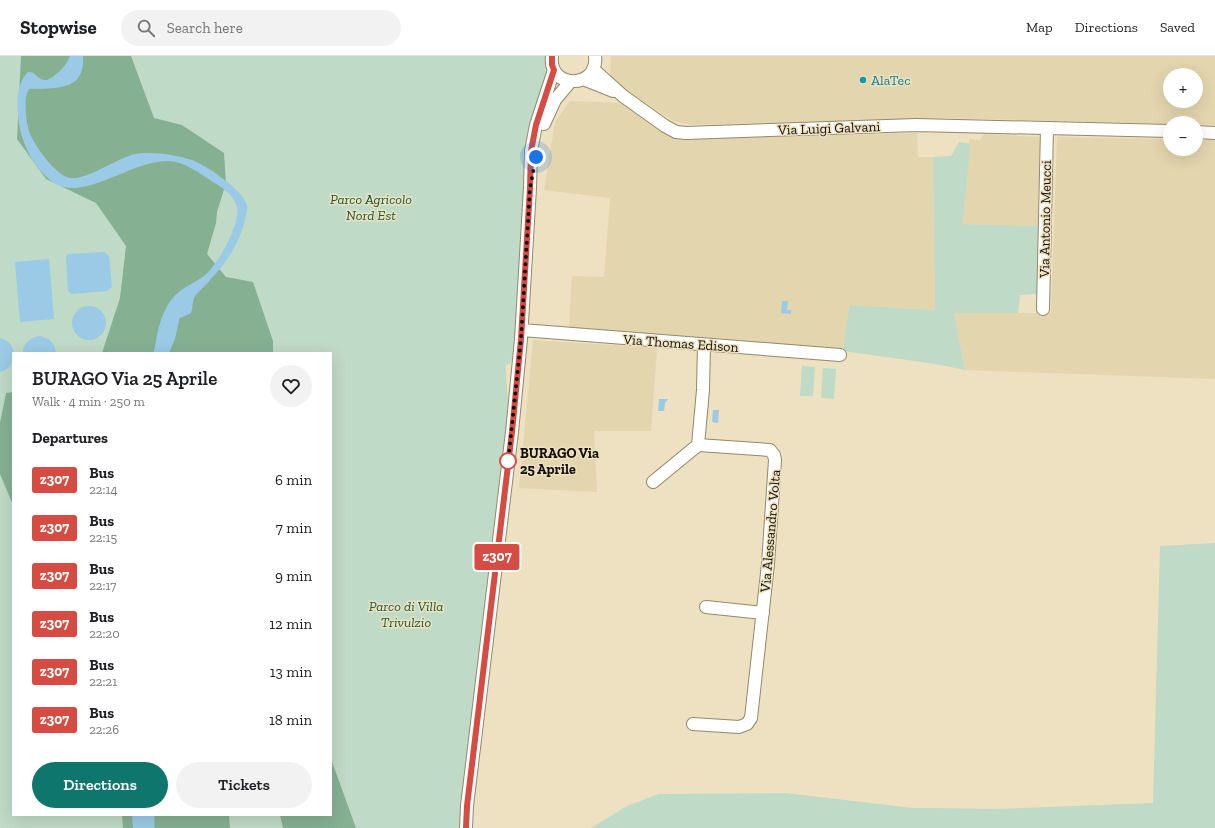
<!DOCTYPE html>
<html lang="en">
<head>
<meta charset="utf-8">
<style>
	:root { --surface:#fff; --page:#f2f2f2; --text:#202124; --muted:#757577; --line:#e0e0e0; --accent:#0f766e }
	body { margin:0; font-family:"Zilla Slab",serif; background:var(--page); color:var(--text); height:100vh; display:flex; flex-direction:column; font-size:15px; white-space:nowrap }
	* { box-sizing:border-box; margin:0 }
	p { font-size:13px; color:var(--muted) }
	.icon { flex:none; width:22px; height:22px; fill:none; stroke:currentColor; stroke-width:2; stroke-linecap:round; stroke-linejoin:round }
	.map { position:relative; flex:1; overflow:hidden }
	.details { position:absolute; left:12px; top:296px; width:320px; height:464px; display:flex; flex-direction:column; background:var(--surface); border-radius:0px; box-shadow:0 4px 16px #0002 }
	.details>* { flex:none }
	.badge { padding:0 8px; border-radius:3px; font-size:14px; line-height:26px }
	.tools { position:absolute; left:1163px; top:12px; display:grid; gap:8px }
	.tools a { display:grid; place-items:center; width:40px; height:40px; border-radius:50%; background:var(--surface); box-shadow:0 4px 16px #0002; font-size:20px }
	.you { position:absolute; width:20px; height:20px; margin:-10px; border:3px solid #fff; border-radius:50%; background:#1a73e8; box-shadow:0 0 0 6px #1a73e833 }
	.map>.badge { position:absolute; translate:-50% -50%; box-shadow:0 0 0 2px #fff }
	h2 { padding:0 20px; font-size:15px; line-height:36px }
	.round { display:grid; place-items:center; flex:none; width:42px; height:42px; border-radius:21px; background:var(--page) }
	.overview { display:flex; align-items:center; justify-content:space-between; height:68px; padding:0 20px }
	h1 { font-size:19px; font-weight:600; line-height:30px }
	.button { display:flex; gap:8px; margin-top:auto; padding:8px 20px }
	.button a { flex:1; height:46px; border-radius:24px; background:var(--accent); color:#fff; font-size:16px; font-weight:600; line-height:46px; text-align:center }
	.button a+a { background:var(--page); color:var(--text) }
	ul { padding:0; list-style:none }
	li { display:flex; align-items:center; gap:12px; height:48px; padding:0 20px }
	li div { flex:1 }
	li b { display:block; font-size:15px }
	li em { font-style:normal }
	li .badge { min-width:44px; font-weight:700; text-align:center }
	header { display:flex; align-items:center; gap:24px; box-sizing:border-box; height:56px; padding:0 20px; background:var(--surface); border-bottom:1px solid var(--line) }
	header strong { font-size:19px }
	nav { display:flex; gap:22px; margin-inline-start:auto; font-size:14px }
	.search { width:280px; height:36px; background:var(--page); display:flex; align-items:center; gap:10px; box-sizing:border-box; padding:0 14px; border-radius:22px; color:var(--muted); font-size:15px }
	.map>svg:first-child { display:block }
</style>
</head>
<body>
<header>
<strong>Stopwise</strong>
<div class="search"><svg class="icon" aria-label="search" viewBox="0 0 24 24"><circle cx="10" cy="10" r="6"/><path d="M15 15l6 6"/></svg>Search here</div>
<nav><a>Map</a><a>Directions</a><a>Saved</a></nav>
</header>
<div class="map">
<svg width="1215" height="772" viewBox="0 0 1215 772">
	<rect width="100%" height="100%" fill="#ede1c1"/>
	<path fill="#e3d5ae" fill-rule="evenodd" d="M611 0H1215V69L1196 68V67L1170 68 949 62 690 69 673 65 610 23ZM1170 19H1196V45H1170Z
		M570 45 621 47 658 74 676 81 693 82 917 77 918 101H933L935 254 849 249 843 295 569 273 572 220 604 221 610 142 544 134 555 66Z
		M984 78 1040 81 1038 170 963 168 969 83 980 84Z
		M1057 81 1170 83V93H1196V84H1215V323L965 314 954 257H1051Z
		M533 284 657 292 651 375H594L597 436 519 432Z"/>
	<path fill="#bfdac6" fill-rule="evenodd" d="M0 0H546L548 17 525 116 520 231 516 276 511 307 506 309V321L509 354 459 772H0ZM13 297H331V759H13Z
		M959 86 970 88 963 168 1038 170 1037 238 1020 239 1018 257H954L965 314 936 308 843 295 849 249 935 254 933 101 951 100Z
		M802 310 815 311 813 340H800Z
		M823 312 836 313 834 343 821 342Z
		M1215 487V772H591L627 750 659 738 785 737 913 752H935L996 753 1153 747 1160 490Z"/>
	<path fill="#85b092" d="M21 0H131L154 62 182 69 224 97 226 127 217 156 216 167 207 198 226 221 253 226 273 285V297H102L120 242 126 190 96 147 46 123 17 83Z
		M13 336V449L0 418V367L6 337Z
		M331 703 356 772H283L280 759H331Z
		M122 759H229L230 772H123Z"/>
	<path fill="#9acae5" d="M70 0H83C86 36 54 32 29 33 23 42 26 65 29 75 33 88 56 120 70 122 88 124 115 103 135 98 151 95 177 99 192 104 206 109 241 133 246 147 248 151 247 155 246 159 241 185 228 205 210 224 206 230 197 236 194 242 192 247 193 252 191 257 186 260 181 261 176 264 165 270 166 286 166 297H154C157 278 160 258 172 243 180 232 193 228 204 220 217 210 241 168 237 151 234 138 221 131 210 124 198 116 184 106 169 105 135 104 94 138 64 131 54 129 47 122 40 114 29 101 22 85 19 68 17 51 15 29 28 16 36 15 37 25 47 24 57 19 66 11 70 0Z
		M104 196 109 200 112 231 107 235 72 238 68 235 66 200 69 198Z
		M49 203 54 263 20 266 15 206Z
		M782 245H788L787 254H791V258L781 257Z
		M72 267a17 17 0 1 1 34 0a17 17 0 1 1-34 0Z
		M41 280C50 283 55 287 56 297H23C23 286 31 281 41 280Z
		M0 282C8 284 13 289 14 297H13C13 307 11 313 0 316Z
		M659 343H668L665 347 664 355H658Z
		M713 354H719L718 367 712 366Z
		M132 759H143V772H133Z"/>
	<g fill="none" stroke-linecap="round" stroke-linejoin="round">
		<path stroke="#9acae5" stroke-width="15" d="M161 297 168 280 173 257 176 251
			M147 759V772"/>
		<defs>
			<path id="minor" d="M552 0C548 34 599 33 595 0
				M593 13 623 40 665 70 676 76 686 77 916 69 1170 75
				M583 23 613 35
				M544 68 555 44 570 26
				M1196 76 1215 77
				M1043 253 1047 72
				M522 274 840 299
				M653 426 698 389 703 334 704 289
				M706 551 763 557
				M693 668 739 671 747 668 751 662 768 508 775 404 774 399 770 394 698 389
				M466 772 467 750 512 376 521 283 530 132 531 95 536 69 554 14"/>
		</defs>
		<use href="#minor" stroke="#93886a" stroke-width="14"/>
		<use href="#minor" stroke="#fff" stroke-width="12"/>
	</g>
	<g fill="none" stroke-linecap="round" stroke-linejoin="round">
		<defs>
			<path id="line" d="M466 772 467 750 512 376 521 283 530 132 531 95 536 69 554 14 552 9V0"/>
		</defs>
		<use href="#line" stroke="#fff" stroke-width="9"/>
		<use href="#line" stroke="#d74c42" stroke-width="6"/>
		<path stroke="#120e04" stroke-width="4" stroke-dasharray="0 7.2" d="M508 405V407L521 283 530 132 536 101"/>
	</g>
	<circle fill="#0f9aa8" stroke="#ede1c1" stroke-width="1.5" cx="863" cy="24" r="4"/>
	<circle fill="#fff" stroke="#d74c42" stroke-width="2" cx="508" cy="405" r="8"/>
	<g text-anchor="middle" stroke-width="3" stroke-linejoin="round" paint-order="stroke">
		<g font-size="14" fill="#0d838f" stroke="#ede1c1" text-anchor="start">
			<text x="871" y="29">AlaTec</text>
		</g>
		<g font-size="14" fill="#120e04" stroke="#ede1c1">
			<text transform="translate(829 72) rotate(-2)" y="5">Via Luigi Galvani</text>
			<text transform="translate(1045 163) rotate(-89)" y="5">Via Antonio Meucci</text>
			<text transform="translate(681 287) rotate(4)" y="5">Via Thomas Edison</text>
			<text transform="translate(770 475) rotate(-85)" y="5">Via Alessandro Volta</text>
		</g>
		<g font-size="14" font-style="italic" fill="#165b34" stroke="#ede1c1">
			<text x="371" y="148">Parco Agricolo<tspan x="371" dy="16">Nord Est</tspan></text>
			<text x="406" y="555">Parco di Villa<tspan x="406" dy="16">Trivulzio</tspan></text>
		</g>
		<g font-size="14" font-weight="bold" fill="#120e04" stroke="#ede1c1" text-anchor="start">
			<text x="520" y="402">BURAGO Via<tspan x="520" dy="16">25 Aprile</tspan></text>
		</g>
	</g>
</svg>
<div class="tools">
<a>+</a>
<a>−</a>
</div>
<div class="you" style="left:536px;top:101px"></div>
<b class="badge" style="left:497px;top:501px;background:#d74c42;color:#fff">z307</b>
<section class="details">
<div class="overview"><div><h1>BURAGO Via 25 Aprile</h1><p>Walk · 4 min · 250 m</p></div><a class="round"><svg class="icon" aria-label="heart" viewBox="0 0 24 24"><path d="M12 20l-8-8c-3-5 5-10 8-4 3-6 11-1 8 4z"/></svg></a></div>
<h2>Departures</h2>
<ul>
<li><span class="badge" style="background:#d74c42;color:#fff">z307</span><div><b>Bus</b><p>22:14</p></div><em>6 min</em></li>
<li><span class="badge" style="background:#d74c42;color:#fff">z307</span><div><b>Bus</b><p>22:15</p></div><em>7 min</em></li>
<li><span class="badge" style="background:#d74c42;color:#fff">z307</span><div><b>Bus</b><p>22:17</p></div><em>9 min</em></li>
<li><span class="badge" style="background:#d74c42;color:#fff">z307</span><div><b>Bus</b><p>22:20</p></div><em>12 min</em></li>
<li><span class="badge" style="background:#d74c42;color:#fff">z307</span><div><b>Bus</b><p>22:21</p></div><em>13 min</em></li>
<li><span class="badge" style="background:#d74c42;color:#fff">z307</span><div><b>Bus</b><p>22:26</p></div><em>18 min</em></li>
</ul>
<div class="button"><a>Directions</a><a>Tickets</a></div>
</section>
</div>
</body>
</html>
